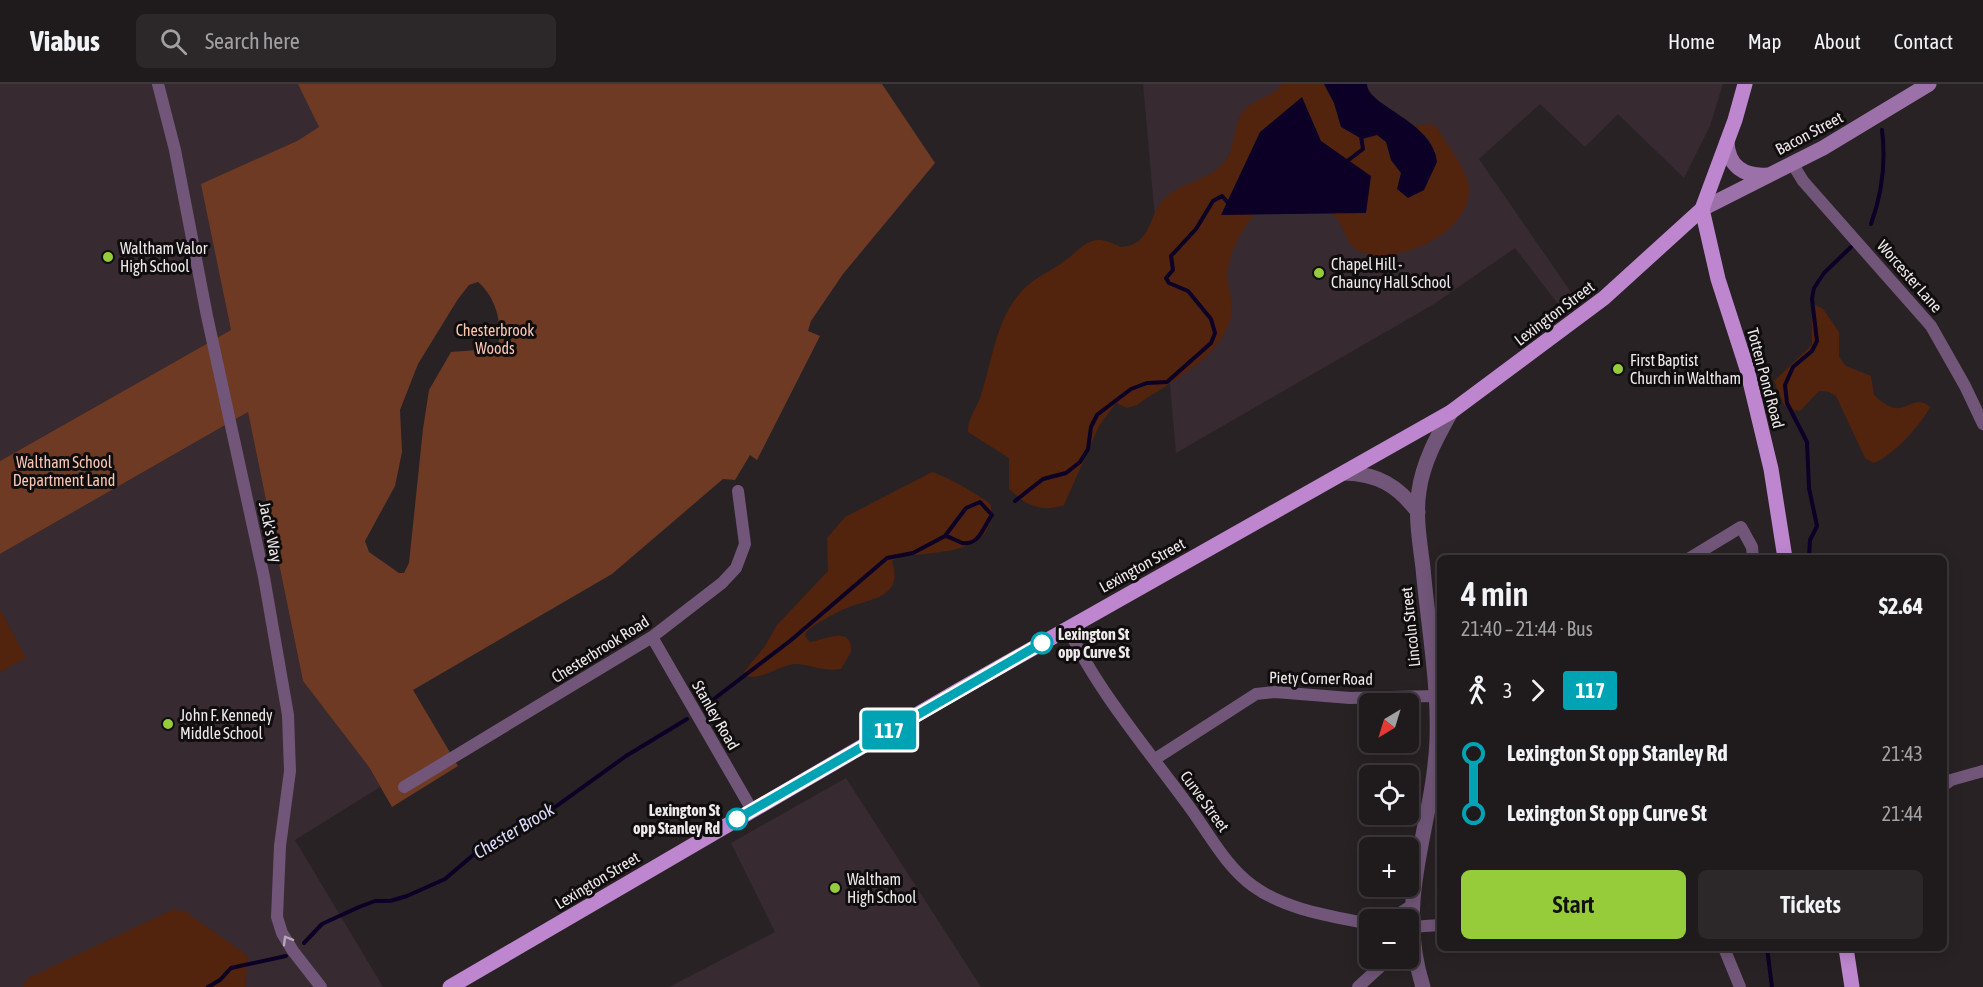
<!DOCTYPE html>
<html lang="en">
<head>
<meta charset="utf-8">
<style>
	:root { --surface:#1f1a1c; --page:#2c2729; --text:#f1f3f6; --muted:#a1a1a3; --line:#3c383b; --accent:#96cc3a }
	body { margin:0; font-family:"Asap Condensed",sans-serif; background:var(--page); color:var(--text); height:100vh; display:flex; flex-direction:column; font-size:22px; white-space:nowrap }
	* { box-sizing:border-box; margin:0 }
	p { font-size:20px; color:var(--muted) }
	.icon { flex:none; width:33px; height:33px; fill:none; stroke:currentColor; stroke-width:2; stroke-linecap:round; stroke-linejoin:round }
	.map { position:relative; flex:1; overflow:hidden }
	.side { position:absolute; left:1437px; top:471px; width:510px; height:396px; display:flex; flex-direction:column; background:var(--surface); border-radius:9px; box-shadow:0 3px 15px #0003,0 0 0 2px var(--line) }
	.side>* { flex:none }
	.badge { padding:0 12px; border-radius:4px; font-size:21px; line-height:39px }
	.needle { width:39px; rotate:218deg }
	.buttons { position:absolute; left:1359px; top:609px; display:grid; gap:12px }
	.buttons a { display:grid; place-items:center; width:60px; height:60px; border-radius:9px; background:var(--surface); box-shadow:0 3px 15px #0003,0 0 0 2px var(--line); font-size:30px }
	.map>.badge { position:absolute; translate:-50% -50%; box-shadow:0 0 0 3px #fff }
	.legs { display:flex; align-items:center; gap:9px; height:66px; padding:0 24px; font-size:20px }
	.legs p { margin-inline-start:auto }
	.overview { display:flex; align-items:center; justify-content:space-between; height:102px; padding:0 24px }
	h1 { font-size:33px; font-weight:600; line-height:45px }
	.primary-button { display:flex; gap:12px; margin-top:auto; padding:12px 24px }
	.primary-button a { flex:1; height:69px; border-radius:9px; background:var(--accent); color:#111; font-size:24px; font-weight:600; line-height:69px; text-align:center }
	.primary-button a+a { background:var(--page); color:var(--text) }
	ul { padding:0 24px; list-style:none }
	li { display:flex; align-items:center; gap:21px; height:60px; font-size:22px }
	li i { display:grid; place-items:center; width:9px; height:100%; margin:0 8px; background:currentColor }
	li i::after { content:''; width:15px; height:15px; margin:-8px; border:4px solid; border-radius:50%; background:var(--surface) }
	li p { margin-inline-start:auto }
	li:first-child i { background:linear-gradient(#0000 50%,currentColor 0) }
	li:last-child i { background:linear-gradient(currentColor 50%,#0000 0) }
	header { display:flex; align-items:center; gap:36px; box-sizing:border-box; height:84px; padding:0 30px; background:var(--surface); border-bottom:2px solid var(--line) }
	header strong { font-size:28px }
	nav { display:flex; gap:33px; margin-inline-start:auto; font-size:21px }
	.search { width:420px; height:54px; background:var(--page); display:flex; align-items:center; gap:15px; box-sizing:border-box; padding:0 21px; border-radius:9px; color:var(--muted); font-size:22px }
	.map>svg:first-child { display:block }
</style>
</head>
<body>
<header>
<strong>Viabus</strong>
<div class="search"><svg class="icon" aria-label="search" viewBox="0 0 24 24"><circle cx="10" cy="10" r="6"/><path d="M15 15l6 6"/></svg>Search here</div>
<nav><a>Home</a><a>Map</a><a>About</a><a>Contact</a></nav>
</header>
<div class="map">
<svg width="1983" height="903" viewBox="0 0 1983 903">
	<rect width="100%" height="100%" fill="#292225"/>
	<path fill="#372a31" d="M0 0H298L320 43 297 57 202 100 231 246 0 377Z
		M1143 0H1723L1710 42 1684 94 1618 30 1585 63 1540 20 1479 75 1575 214 1561 224 1515 164 1434 220 1176 369Z
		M248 328 303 597 369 683 380 703 295 756 383 903H0V470Z
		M846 694 981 903H669L775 848 731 759Z"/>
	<path fill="#52230d" d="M1282 0H1324L1334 19 1341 43 1362 55 1377 51 1386 58 1391 76 1401 89 1398 100 1436 71 1429 56 1415 42 1432 40 1439 46C1448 63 1467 85 1469 103 1473 148 1398 182 1361 168 1341 160 1345 131 1324 124 1313 121 1269 128 1255 129 1241 148 1226 171 1228 196 1229 208 1234 220 1231 232 1221 276 1170 297 1137 321L1127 324 1116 319 1099 342 1064 421C1041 429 1026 421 1009 405V374L968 348C968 334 975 327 980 314 992 280 995 236 1021 208 1035 192 1051 188 1066 176 1087 159 1092 148 1121 163 1152 161 1147 133 1164 115 1182 97 1211 97 1226 76 1237 61 1232 39 1245 25 1256 13 1273 14 1282 0Z
		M1812 219 1823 225 1839 248V273L1846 282 1871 292 1874 311C1880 316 1890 326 1899 324 1912 322 1918 312 1930 323 1922 340 1891 374 1873 379L1865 374 1836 312 1829 308 1819 307 1800 327 1790 325 1784 321 1774 297 1812 261Z
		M932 388C944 391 982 412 991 421 996 473 936 466 900 473L892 477C903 511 876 514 852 522 840 526 829 533 818 539 812 543 807 545 805 552L810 558C824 556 853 540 851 568L841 585C825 588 812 581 797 580 779 580 763 597 745 592L744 588 765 562 777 541 828 487 827 454 845 433Z
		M0 525 26 574 0 588Z
		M174 825 186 828 248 872 245 903H22L28 894Z"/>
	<path fill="#6e3a24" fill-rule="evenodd" d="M298 0H882L935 79 843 190 811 237 808 247 820 252 757 376 750 371 735 396 723 395 612 490 413 606 458 682 392 723 369 683 303 597 248 328 0 470V377L231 246 201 100 297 57 319 43ZM478 198C494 211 502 236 499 257L491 265 451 268 429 306 423 345 409 479 404 489H399L369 468 365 457 395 402 402 368 400 326 418 280 458 215 469 201Z"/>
	<path fill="#0c0027" d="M1324 0H1367C1367 22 1433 37 1437 78L1424 106 1408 114 1397 105 1401 89 1391 76 1386 58 1377 51 1362 55 1341 43 1334 19Z
		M1302 13 1321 57 1371 92 1366 129 1221 131 1260 48Z"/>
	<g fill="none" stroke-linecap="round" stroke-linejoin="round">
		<path stroke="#0c0027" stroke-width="4" d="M1346 78 1363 65 1361 52
			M1871 140C1882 110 1886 78 1882 46
			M1015 417 1043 395 1066 389 1080 378 1088 365 1091 343 1097 331 1106 324 1131 305 1147 299 1167 298 1211 259 1215 249 1211 235 1188 207 1169 199 1166 194 1173 186 1171 172 1196 145 1213 117 1222 112 1230 121
			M1809 474 1810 456 1817 442 1809 404 1807 358 1787 319 1785 301 1793 283 1812 267 1817 257 1812 215 1814 204 1824 189 1851 163
			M706 621 790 557 887 474 913 469 945 452 966 424 980 418 992 431C984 441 980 462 962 459 957 457 951 453 945 452
			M304 859 322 840 359 823 375 817H390L407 812 445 795 479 766 526 744 626 672 687 635
			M1767 864 1772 903
			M208 903 220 896 231 884 286 872"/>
		<path stroke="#715679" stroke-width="12" d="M158 0 175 66 207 232 264 493 288 631 290 687 280 762 277 833 282 849 293 867 321 903
			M1792 79 1803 97 1931 242 1965 302 1983 340
			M1690 474 1741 443 1752 463 1753 474
			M1068 544C1096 605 1148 666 1188 721 1208 748 1226 783 1253 802 1286 826 1331 832 1370 840
			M652 553 752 726
			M1155 675 1256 610 1275 608 1350 614 1435 612
			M1944 701 1951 696 1983 687
			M404 703 652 553 722 499 736 484 745 460 738 407
			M1389 836 1411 822
			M1411 843 1440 841
			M1724 864 1740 903
			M1358 903 1381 882 1395 874"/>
		<path stroke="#715679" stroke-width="15" d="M1344 389C1378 390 1397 401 1418 428
			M1423 903C1394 812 1433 746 1437 656 1439 600 1428 541 1423 484 1420 459 1415 433 1419 407 1423 378 1437 353 1451 328"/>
		<path stroke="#9c71a9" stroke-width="15" d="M1727 58C1728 82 1744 93 1768 91
			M1702 125 1823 64 1929 0"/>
		<path stroke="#be86ce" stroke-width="15" d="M1702 125 1718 195 1747 285 1771 385 1785 474
			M1846 864 1852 903
			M450 903 959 606 1451 328 1604 214 1702 125 1735 36 1745 0"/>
	</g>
	<defs><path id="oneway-chevron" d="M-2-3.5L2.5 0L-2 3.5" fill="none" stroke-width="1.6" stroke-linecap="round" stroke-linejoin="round" transform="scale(1.5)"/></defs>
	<use stroke="#b5a6b8" href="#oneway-chevron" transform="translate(287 856) rotate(-120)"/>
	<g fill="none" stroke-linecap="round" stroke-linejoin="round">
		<defs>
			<path id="line-1" d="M737 735 1042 559"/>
		</defs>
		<use href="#line-1" stroke="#fff" stroke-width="14"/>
		<use href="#line-1" stroke="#00a3b4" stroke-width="9"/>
	</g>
	<g fill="#96cc3a" stroke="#100d0e" stroke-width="2">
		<circle cx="108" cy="173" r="6"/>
		<circle cx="1319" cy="189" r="6"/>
		<circle cx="1618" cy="285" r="6"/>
		<circle cx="168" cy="640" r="6"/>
		<circle cx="835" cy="804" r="6"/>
	</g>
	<g fill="#fff" stroke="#00a3b4" stroke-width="3">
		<circle cx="1042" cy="559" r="10"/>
		<circle cx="737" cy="735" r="10"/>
	</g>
	<g text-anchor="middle" stroke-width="6" stroke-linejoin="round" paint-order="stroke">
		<g font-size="16" fill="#ede8eb" stroke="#100d0e">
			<text transform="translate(1809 49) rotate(-28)" y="6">Bacon Street</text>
			<text transform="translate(1910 192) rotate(49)" y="6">Worcester Lane</text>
			<text transform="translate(1554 229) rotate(-37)" y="6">Lexington Street</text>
			<text transform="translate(1766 294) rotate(75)" y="6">Totten Pond Road</text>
			<text transform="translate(271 448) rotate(78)" y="6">Jack's Way</text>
			<text transform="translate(1142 481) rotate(-29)" y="6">Lexington Street</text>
			<text transform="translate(1410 543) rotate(-96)" y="6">Lincoln Street</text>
			<text transform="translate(600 565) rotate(-32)" y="6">Chesterbrook Road</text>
			<text transform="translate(1321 594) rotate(1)" y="6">Piety Corner Road</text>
			<text transform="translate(716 631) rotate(60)" y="6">Stanley Road</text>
			<text transform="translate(1205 717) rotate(54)" y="6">Curve Street</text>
			<text transform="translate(597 796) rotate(-31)" y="6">Lexington Street</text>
		</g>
		<g font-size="16" fill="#ede8eb" stroke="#100d0e" text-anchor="start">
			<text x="120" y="170">Waltham Valor<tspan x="120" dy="18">High School</tspan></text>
			<text x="1331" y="186">Chapel Hill -<tspan x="1331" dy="18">Chauncy Hall School</tspan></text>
			<text x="1630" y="282">First Baptist<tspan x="1630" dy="18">Church in Waltham</tspan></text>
			<text x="180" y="637">John F. Kennedy<tspan x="180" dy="18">Middle School</tspan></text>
			<text x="847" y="801">Waltham<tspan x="847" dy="18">High School</tspan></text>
		</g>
		<g font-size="16" fill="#fac6b1" stroke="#100d0e">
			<text x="495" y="252">Chesterbrook<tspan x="495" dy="18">Woods</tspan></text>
			<text x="64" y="384">Waltham School<tspan x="64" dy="18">Department Land</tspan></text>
		</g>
		<g font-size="16" font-weight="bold" fill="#ede8eb" stroke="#100d0e" text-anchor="start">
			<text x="1058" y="556">Lexington St<tspan x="1058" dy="18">opp Curve St</tspan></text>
			<text x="720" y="732" text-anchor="end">Lexington St<tspan x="720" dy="18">opp Stanley Rd</tspan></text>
		</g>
		<g font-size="18" font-style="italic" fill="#dedafb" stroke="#100d0e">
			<text transform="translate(514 747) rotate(-31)" y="6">Chester Brook</text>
		</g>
	</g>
</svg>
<div class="buttons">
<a><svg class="needle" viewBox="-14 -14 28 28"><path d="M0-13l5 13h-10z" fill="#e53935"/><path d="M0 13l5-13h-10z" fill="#a1a1a3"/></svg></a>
<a><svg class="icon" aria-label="locate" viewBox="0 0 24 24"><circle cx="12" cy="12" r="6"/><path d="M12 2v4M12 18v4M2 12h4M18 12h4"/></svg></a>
<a>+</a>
<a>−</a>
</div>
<b class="badge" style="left:889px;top:646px;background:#00a3b4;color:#fff">117</b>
<section class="side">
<div class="overview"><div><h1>4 min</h1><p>21:40 – 21:44 · Bus</p></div><b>$2.64</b></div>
<div class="legs"><svg class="icon" aria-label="walk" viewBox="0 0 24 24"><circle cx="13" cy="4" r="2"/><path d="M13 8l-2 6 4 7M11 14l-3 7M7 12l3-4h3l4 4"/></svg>3<svg class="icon" aria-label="forward" viewBox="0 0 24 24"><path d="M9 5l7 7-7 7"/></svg><b class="badge" style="background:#00a3b4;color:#fff">117</b></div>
<ul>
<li><i style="color:#00a3b4"></i><b>Lexington St opp Stanley Rd</b><p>21:43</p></li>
<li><i style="color:#00a3b4"></i><b>Lexington St opp Curve St</b><p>21:44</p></li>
</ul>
<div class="primary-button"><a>Start</a><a>Tickets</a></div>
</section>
</div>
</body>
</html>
